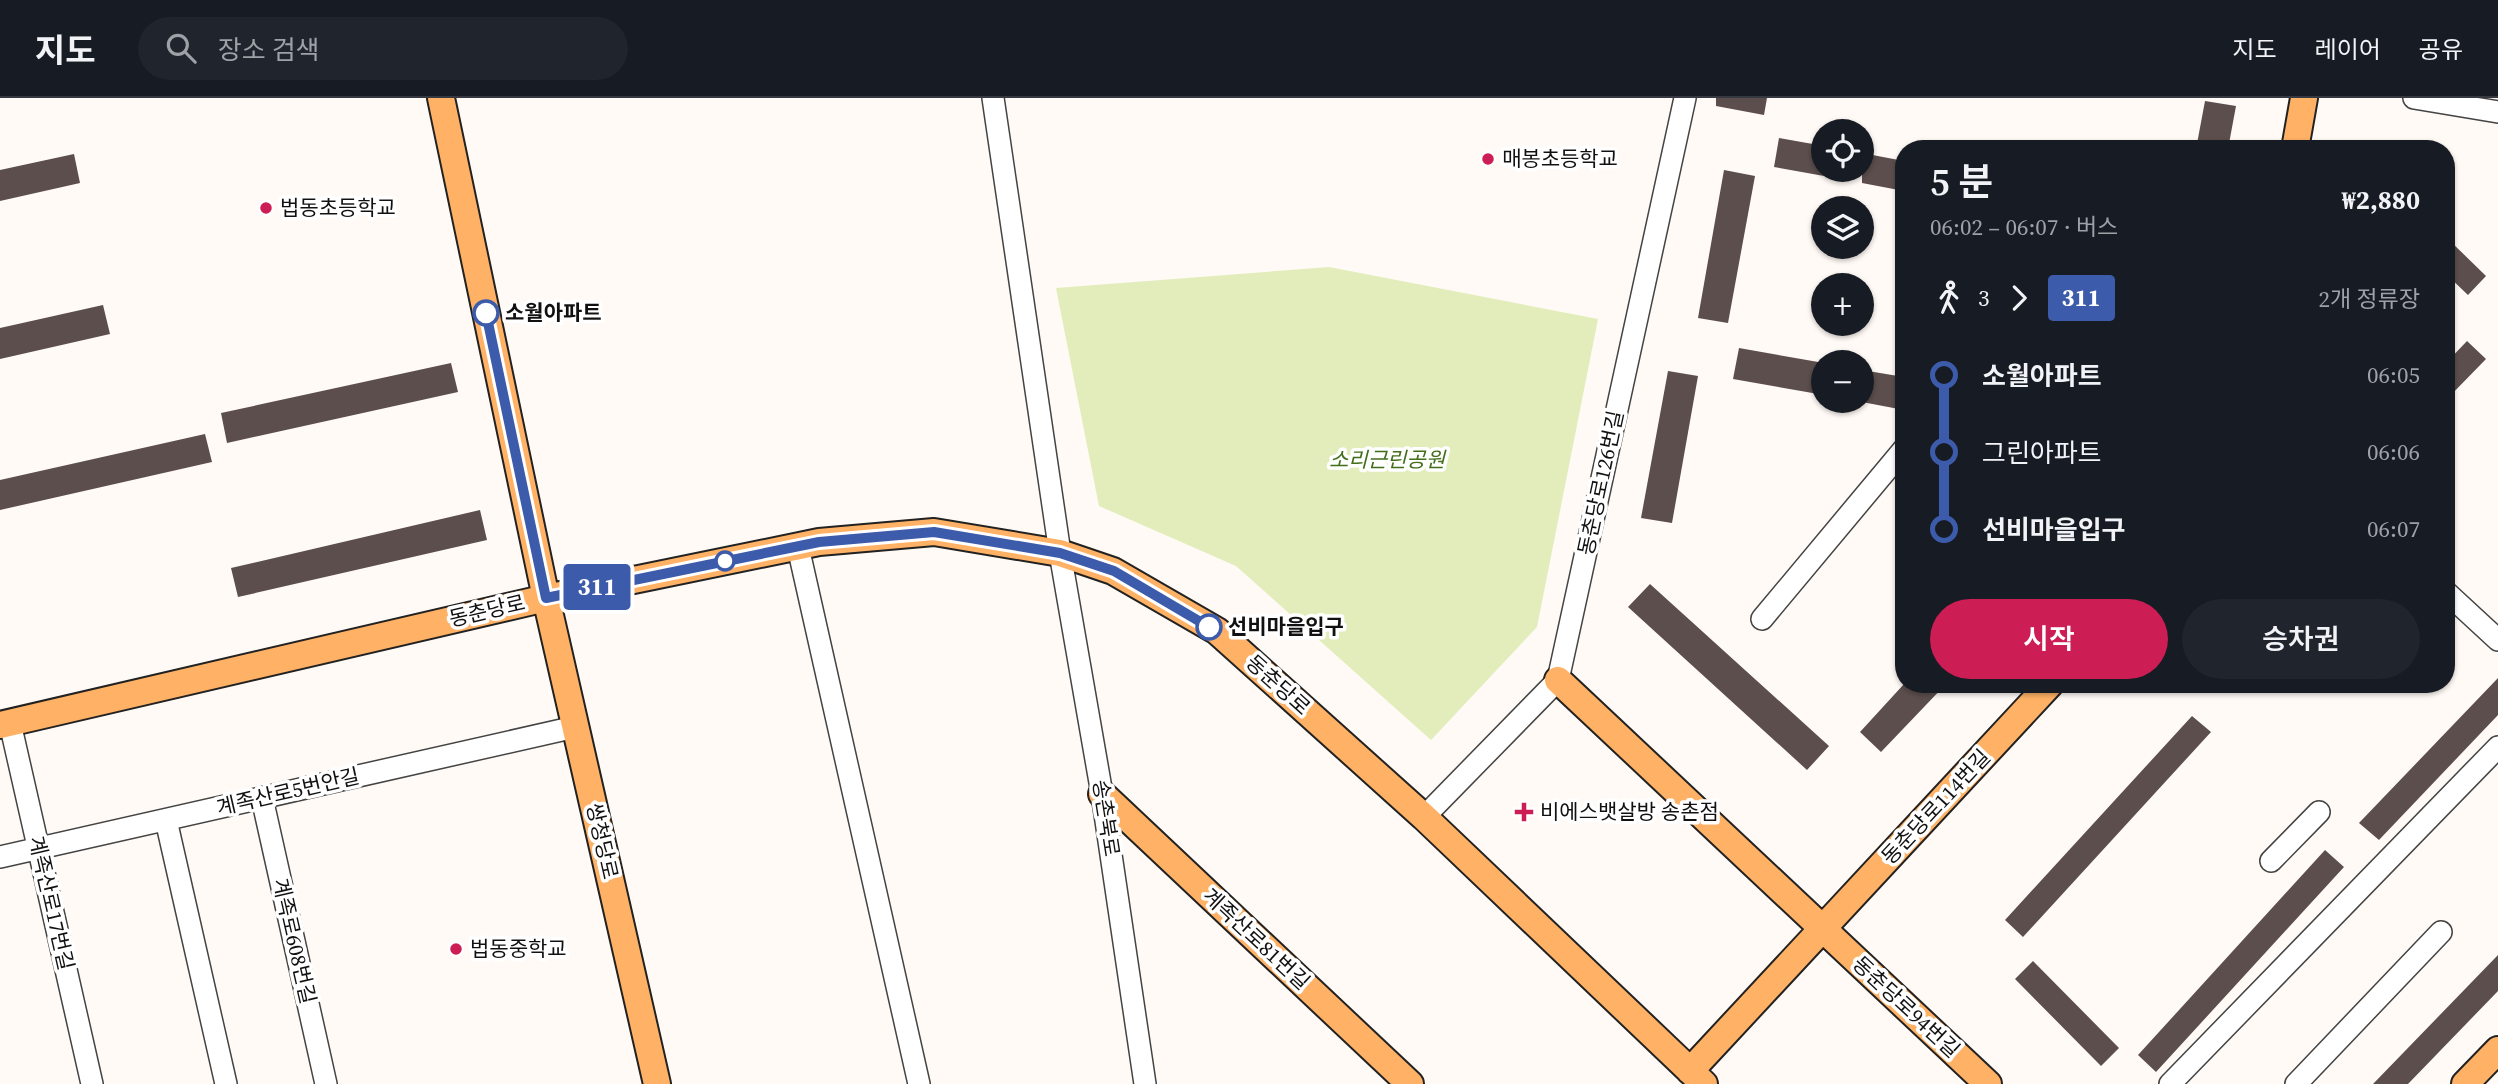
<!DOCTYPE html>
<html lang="ko">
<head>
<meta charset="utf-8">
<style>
	:root { --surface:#171b24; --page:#20242c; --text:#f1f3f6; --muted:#9ea1a6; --line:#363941; --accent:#cc1e54 }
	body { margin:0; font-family:"Source Serif 4","Noto Sans KR",serif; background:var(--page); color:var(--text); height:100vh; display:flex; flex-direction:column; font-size:26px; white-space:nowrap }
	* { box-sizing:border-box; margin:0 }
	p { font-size:23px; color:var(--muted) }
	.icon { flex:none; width:38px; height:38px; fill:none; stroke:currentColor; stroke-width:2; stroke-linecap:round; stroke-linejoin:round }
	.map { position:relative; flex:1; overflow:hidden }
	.panel { position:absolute; left:1895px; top:42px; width:560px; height:553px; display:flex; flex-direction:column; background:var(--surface); border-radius:28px; box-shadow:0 2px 5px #0004 }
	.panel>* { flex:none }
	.badge { padding:0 14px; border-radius:5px; font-size:24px; line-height:46px }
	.controls { position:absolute; left:1811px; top:21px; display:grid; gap:14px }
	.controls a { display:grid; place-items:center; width:63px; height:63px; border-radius:50%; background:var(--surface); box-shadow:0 2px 5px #0004; font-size:35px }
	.map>.badge { position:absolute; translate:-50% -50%; box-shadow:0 0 0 4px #fff }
	.legs { display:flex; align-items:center; gap:10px; height:77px; padding:0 35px; font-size:23px }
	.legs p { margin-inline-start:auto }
	.head { display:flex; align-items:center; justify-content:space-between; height:119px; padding:0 35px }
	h1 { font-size:38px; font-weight:600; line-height:52px }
	.action { display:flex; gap:14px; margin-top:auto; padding:14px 35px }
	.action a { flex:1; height:80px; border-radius:42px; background:var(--accent); color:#fff; font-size:28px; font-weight:600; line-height:80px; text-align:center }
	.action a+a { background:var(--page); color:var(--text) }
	ul { padding:0 35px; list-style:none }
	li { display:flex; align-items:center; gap:24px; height:77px; font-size:26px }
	li i { display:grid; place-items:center; width:10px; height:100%; margin:0 9px; background:currentColor }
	li i::after { content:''; width:18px; height:18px; margin:-9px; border:5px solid; border-radius:50%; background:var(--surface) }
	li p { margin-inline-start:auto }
	li:first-child i { background:linear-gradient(#0000 50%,currentColor 0) }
	li:last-child i { background:linear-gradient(currentColor 50%,#0000 0) }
	header { display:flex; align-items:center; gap:42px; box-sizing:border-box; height:98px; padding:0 35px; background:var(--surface); border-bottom:2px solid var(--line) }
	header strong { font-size:33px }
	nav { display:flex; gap:38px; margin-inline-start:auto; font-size:24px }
	.search { width:490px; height:63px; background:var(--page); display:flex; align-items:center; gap:18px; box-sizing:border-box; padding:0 24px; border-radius:38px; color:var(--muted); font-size:26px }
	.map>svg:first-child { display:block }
</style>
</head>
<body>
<header>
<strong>지도</strong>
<div class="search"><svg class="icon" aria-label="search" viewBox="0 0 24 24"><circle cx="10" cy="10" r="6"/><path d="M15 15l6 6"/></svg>장소 검색</div>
<nav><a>지도</a><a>레이어</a><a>공유</a></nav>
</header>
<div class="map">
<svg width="2498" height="986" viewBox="0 0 2498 986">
	<rect width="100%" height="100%" fill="#fffaf5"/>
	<path fill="#e2edbb" d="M1329 169 1598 221 1537 529 1431 642 1236 468 1099 408 1056 190Z"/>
	<path fill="#5b4e4c" d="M1716 0H1767L1764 17 1716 8Z
		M2205 3 2236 8 2228 51H2196Z
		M1779 40 1824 48V78L1774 69Z
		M1862 55 1904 63V93L1862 85Z
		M74 56 80 85 0 103V72Z
		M1724 72 1755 78 1728 225 1698 220Z
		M2446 139 2486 178 2468 197 2446 176Z
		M103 207 110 236 0 261V230Z
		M2467 243 2486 261 2446 302V265Z
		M1739 250 1824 265V297L1733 281Z
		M451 265 458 294 227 345 221 315Z
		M1862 272 1904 279V312L1862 304Z
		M1668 273 1698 278 1672 425 1641 420Z
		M205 336 212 364 0 412V382Z
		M480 412 487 442 238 499 231 470Z
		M1650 486 1829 648 1807 672 1628 509Z
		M2498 580V617L2379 742 2359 725Z
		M1904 586H1946L1881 654 1860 634Z
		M2192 618 2211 634 2023 839 2005 822Z
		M2325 752 2344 769 2156 974 2138 957Z
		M2498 857V893L2408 986H2373Z
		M2033 863 2119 950 2101 968 2015 881Z"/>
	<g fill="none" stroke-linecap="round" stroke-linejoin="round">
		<defs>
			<path id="minor" d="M993 0 1060 455 1102 696 1145 986
				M2414 0 2498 14
				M798 449 919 986
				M2446 494 2498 542
				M1762 521 1904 351
				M10 625 92 986
				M262 700 326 986
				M1424 719 1558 582 1685 0
				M166 722 226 986
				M0 759 575 629
				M2271 763 2319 714
				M2170 986 2498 649
				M2296 986 2441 834"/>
			<path id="major" d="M441 0 546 500 657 986
				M2295 51 2304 0
				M1558 582 1988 986
				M0 627 546 500 819 444 934 434 1060 455 1113 473 1217 533 1424 719 1704 986
				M1102 696 1410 986
				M1690 973 2050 586
				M2465 986 2498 952"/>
		</defs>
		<use href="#minor" stroke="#444" stroke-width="24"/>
		<use href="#major" stroke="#222" stroke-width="30"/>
		<use href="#minor" stroke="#fff" stroke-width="21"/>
		<use href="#major" stroke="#ffb165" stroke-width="26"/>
	</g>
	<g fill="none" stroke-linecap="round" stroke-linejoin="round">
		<defs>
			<path id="line-1" d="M486 215 546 500 819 444 934 434 1060 455 1114 473 1209 529"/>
		</defs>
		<use href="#line-1" stroke="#fff" stroke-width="16"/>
		<use href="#line-1" stroke="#3d5bab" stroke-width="10"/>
	</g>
	<g fill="#cc1e54" stroke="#fff" stroke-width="2.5">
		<circle cx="1488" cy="61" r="7"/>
		<circle cx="266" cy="110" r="7"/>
		<path d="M1520.5 703.5h7v7h7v7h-7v7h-7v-7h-7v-7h7z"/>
		<circle cx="456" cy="851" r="7"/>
	</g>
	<g fill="#fff" stroke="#3d5bab" stroke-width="3.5">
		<circle cx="486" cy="215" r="12"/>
		<circle cx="725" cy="463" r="9"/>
		<circle cx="1209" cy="529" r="12"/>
	</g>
	<g text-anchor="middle" stroke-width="7" stroke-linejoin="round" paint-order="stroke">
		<g font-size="21" fill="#111" stroke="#fff" text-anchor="start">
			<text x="1502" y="68">매봉초등학교</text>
			<text x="280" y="117">법동초등학교</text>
			<text x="1540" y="721">비에스뱃살방 송촌점</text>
			<text x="470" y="858">법동중학교</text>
		</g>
		<g font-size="21" font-weight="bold" fill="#111" stroke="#fff" text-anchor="start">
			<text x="505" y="222">소월아파트</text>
			<text x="1228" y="536">선비마을입구</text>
		</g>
		<g font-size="21" font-style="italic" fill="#436f1b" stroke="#fff">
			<text x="1387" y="369">소리근린공원</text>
		</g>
		<g font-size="21" fill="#111" stroke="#fff">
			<text transform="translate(1601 385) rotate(-78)" y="7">동춘당로126번길</text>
			<text transform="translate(487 513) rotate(-13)" y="7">동춘당로</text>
			<text transform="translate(1278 587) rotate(42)" y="7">동춘당로</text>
			<text transform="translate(288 694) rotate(-13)" y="7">계족산로5번안길</text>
			<text transform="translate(1936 709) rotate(-47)" y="7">동춘당로114번길</text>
			<text transform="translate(1106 720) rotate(81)" y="7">송촌북로</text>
			<text transform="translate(602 743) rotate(77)" y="7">쌍청당로</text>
			<text transform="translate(51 805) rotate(77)" y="7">계족산로17번길</text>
			<text transform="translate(1256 841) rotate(43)" y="7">계족산로81번길</text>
			<text transform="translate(294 843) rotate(77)" y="7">계족로608번길</text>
			<text transform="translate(1906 909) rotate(43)" y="7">동춘당로94번길</text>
		</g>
	</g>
</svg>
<div class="controls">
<a><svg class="icon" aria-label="locate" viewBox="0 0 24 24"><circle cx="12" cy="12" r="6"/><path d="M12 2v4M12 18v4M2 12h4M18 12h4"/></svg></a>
<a><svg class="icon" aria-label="layers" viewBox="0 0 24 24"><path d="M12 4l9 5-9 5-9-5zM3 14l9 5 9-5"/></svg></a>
<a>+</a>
<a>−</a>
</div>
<b class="badge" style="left:597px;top:489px;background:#3d5bab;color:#fff">311</b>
<section class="panel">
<div class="head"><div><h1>5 분</h1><p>06:02 – 06:07 · 버스</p></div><b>₩2,880</b></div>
<div class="legs"><svg class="icon" aria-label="walk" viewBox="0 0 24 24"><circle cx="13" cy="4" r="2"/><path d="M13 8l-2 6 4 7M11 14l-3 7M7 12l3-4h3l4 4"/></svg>3<svg class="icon" aria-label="forward" viewBox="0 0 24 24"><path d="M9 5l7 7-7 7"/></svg><b class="badge" style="background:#3d5bab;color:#fff">311</b><p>2개 정류장</p></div>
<ul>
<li><i style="color:#3d5bab"></i><b>소월아파트</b><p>06:05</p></li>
<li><i style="color:#3d5bab"></i><span>그린아파트</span><p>06:06</p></li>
<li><i style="color:#3d5bab"></i><b>선비마을입구</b><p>06:07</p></li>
</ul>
<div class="action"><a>시작</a><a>승차권</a></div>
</section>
</div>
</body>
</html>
